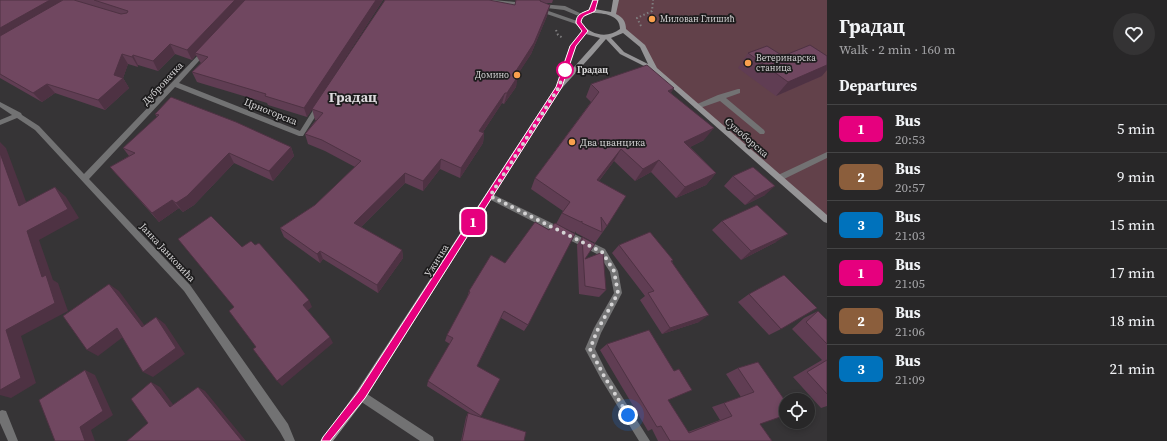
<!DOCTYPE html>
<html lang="en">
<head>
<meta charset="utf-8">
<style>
	:root { --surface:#282728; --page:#343334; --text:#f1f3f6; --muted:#a5a5a8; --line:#444445 }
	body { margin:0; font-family:"Source Serif 4",serif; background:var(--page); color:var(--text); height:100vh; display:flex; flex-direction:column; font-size:15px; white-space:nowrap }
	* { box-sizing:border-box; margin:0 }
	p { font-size:13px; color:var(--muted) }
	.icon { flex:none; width:22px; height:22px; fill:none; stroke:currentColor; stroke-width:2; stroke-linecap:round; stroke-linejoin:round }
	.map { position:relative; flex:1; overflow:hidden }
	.panel { display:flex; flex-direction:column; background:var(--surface); width:340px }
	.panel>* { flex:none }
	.badge { padding:0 8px; border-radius:6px; font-size:14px; line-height:26px }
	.controls { position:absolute; left:779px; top:393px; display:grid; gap:8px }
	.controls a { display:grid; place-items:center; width:36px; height:36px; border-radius:50%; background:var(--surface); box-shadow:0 2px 6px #0003,0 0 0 1px var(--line); font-size:20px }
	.you { position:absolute; width:20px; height:20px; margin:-10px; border:3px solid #fff; border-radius:50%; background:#1a73e8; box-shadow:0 0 0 6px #1a73e833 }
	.map>.badge { position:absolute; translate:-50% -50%; box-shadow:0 0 0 2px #fff }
	h2 { padding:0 12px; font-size:15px; line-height:36px }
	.round { display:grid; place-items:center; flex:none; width:42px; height:42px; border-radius:21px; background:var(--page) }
	.headline { display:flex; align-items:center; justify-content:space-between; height:68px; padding:0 12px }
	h1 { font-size:19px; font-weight:700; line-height:30px }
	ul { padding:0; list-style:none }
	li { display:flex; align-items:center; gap:12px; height:48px; padding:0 12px; border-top:1px solid var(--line) }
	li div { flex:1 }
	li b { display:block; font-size:15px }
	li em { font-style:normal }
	li .badge { min-width:44px; font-weight:700; text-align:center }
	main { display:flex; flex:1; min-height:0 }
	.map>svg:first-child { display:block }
</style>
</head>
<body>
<main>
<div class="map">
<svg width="827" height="441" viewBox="0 0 827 441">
	<rect width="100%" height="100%" fill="#363436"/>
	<path fill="#62414a" d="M616 0H827V220L654 69 643 46 623 30V26L613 14Z"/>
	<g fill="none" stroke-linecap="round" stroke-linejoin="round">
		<path stroke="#7f7e7f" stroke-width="2" stroke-dasharray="1.5 2.5" stroke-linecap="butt" d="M641 26 637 18 652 11 653 0
			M556 30 558 35 563 38"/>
		<path fill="#727273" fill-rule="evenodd" d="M738 89H740V93L726 98 764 130 765 132 764 134H760L720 101 697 109 694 107 695 105 718 95Z
			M827 152V158L782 180 779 181 775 178 776 176Z
			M2 410 6 411 18 441H8L0 423V411Z"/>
		<path fill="#727273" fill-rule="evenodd" d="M474 0H493L526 3 529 5 526 7 477 2Z
			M540 4 565 6 584 15 581 17 564 10 538 7V5Z
			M540 8 580 22 581 23 576 24 538 11 537 10Z
			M205 49 208 51 207 52 179 83 300 131 317 104H321L322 106 303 136H299L175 87 89 179 190 285 288 424 295 441H285L280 432 184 291 35 130 17 118 0 125V120L12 115 0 107V102L21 113 22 115 39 126 84 174 203 50Z
			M490 193 605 249 618 271 622 293 601 333 595 349 607 373 650 441H639L601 379 585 349 594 328 614 293 610 272 599 255 487 198 486 196 487 194Z
			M361 390 433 437 434 441H420L357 399 356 395 357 391Z"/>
		<path fill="#959496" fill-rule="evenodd" d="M592 0H598L595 9 611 12 613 0H619L616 14C623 17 626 22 626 29L645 45 657 68 827 215V223L824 222 652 70 620 54 606 39 593 54 561 89 365 399 333 441H321L357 391 557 85 570 46 582 31 575 23C577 15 582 12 589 10ZM592 13C604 13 620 15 620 29 607 39 591 35 581 23L583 17ZM623 33 640 47 648 64 624 52 611 38ZM586 34 600 38 566 76 576 46Z"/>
	</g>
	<path fill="#603d53" d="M0 0H61L62 1 63 0H383L307 117 268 105 267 103 197 82 192 72 201 63 200 62 196 55 192 60 175 54 158 71 138 65V67L128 64 123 78 129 88 105 110 55 93 42 102 0 78Z
		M516 0H553L552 3H544L550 5 547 16 531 54 517 75 516 87 504 104 502 103 483 132 484 133 483 143 460 178 440 169 423 191 405 183 361 227 402 250 403 258 378 293 323 259 320 263 284 237 280 228 315 205 355 167 325 151 308 144 305 134 316 120H315L312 109 515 5Z
		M748 53 783 56 822 76 776 96 738 68Z
		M591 84 671 93 704 140 690 147 716 173 706 185 676 198 651 172 635 181 614 161 599 181 607 226 595 243 576 233V231L575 233 556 224 563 211 531 189 535 178 591 102 586 97Z
		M155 114 291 147 294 156 273 181 234 163 194 205 183 212 179 208 159 222 110 167 129 156 123 148 157 117Z
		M733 176 765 195 745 205 724 186Z
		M722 221 776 242 741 260 712 230Z
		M582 237 585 259 606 290 599 297 579 294 577 245Z
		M619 245 673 260 672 261 699 322 662 334 640 300 645 296 612 253Z
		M469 291 528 325 524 331 501 318 477 366 481 416 480 417 524 441H461L466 417 468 413 471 414 427 386 428 381 450 344 445 341 447 335 467 298Z
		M749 294 781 329 769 335 738 302Z
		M818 311 827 320V406L821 408 793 377 822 360 792 329 804 318Z
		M607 344 668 400 688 432 720 420 712 407 741 397 726 374 738 368 758 362 760 424 772 441H658L652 429 648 431 600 350Z"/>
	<path fill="#4e3243" d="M50 0H61L65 5 0 42V28Z
		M235 0H247L195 53 196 55 192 60 187 50Z
		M376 0H383L307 117 304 108Z
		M550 5 547 16 531 54 511 85 514 74Z
		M170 44 175 54 158 71 153 61Z
		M122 54 128 64 123 78 129 88 105 110 98 100 114 75Z
		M133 55 138 65V67L132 57Z
		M827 65V70L822 76 776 96 788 82Z
		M518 76 516 87 504 104 507 93Z
		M47 84 55 93 42 102 33 93Z
		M674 88 666 101 668 91Z
		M505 93 502 103 477 141 479 131Z
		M714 128 704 140 676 154 684 142Z
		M484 133 483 143 460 178 461 168Z
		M0 142 6 148 31 215 19 206 0 153Z
		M291 147 294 156 273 181 269 171Z
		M621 149 614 161 590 192 597 180Z
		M229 153 234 163 194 205 183 212 176 203Z
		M441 159 440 169 423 191V181Z
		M659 160 651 172 635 181 643 169Z
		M405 173V183L356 232 354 223Z
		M716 173 706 185 676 198 685 187Z
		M775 186 765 195 745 205 755 196Z
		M55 187 66 197 79 218 39 240 53 280 58 283 68 311 21 336 36 383 11 398 0 395V387L6 330 42 277 27 231Z
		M172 200 179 208 159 222 152 213Z
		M788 234 776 242 741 260 751 251Z
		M402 250 403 258 378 293 377 285Z
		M320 251 323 259 320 263 317 254Z
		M109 284 119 291 151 334 142 327Z
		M309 300 312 307 306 312 303 305Z
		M709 315 699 322 662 334 670 328Z
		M156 317 165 324 185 354 153 377 143 372Z
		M117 328 127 334 98 356 87 350Z
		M330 337 333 343 282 386 277 381Z
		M85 370 95 375 113 415 91 430 95 441H85L80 427Z
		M151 382 160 387 178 411 170 407Z
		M198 387 205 391 246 441H242Z"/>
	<path fill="#704760" stroke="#4e3243" d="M0 0H50L0 28Z
		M63 0H74L121 14 127 13 128 11 94 0H235L187 50 170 44 153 61 133 55 132 57 122 54 114 75 123 78 98 100 47 84 33 93 0 74V36Z
		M245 0H376L304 108 265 96 266 94 192 72 208 57 195 53Z
		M385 0H489L515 5 516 0H540V1L550 5 534 43 514 74 518 76 507 93H505L479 131 484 133 461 168 441 159 423 181 405 173 354 223 402 250 377 285 320 251 317 254 280 228 315 205 361 161 322 140 305 134 323 113 312 109Z
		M810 45 827 56V65L788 82 748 53 767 46 783 56Z
		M647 65 674 88 668 91 714 128 684 142 716 173 685 187 659 160 643 169 621 149 597 180 626 196 607 226 601 217 602 232 582 223V221L581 222 562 213 570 202 535 178 599 92 591 84Z
		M171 97 236 122 291 147 269 171 229 153 187 196 176 203 172 200 152 213 110 167 135 153 123 148 159 115 155 114Z
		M0 153 19 206 55 187 68 209 27 231 42 277 46 275 55 303 6 330 21 378 0 390Z
		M753 167 775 186 755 196 733 176Z
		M757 205 788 234 751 251 722 221Z
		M211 216 242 247 251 241 255 245 259 243 309 300 303 305 330 337 277 381 253 349 256 347 229 311 234 307 178 239Z
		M535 222 549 230 555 223 575 234 528 325 504 311 477 366 500 379 481 416 428 381 453 338 447 335 470 292 469 291 491 255 505 263Z
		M650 232 673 260 671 261 709 315 670 328 648 293 654 291 619 245Z
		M582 237 595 244 585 259 603 252 606 290 585 286Z
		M784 275 817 308 781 329 749 294Z
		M109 284 142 327 156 317 176 348 143 372 117 328 87 350 63 316Z
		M818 311 827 320V344L806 322Z
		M649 330 674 371 679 369 692 390 668 400 689 433 732 416 724 403 754 392 738 368 758 362 786 402V415L760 424 772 441H670L661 426 657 427 607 344Z
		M827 360V394L807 372Z
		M85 370 103 411 80 427 85 441H55L39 400Z
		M151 382 170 407 198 387 242 441H127L148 423 131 399Z
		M468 413 526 432 524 441H462Z"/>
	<path fill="#e6007e" stroke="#fff" d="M593 0H598L595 11C589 15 582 14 581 22L588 31 576 46 562 87 365 398 330 441H321L323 437 358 392 556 87 570 46 582 31 576 23C576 14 582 13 589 10Z"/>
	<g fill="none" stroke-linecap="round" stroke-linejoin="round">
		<path stroke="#d5d4d5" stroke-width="4" stroke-dasharray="0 7.2" d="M565 70 566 66 559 87 490 196 602 252 614 271 618 293 597 331 590 349 604 376 628 415"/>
	</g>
	<g fill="#f9a04d" stroke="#1d1c1d" stroke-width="1.5">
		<circle cx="652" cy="19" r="4"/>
		<circle cx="748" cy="63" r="4"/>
		<circle cx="517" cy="75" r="4"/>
		<circle cx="572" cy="142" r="4"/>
	</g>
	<circle fill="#fff" stroke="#e6007e" stroke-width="2" cx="565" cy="70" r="8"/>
	<g text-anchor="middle" stroke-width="3.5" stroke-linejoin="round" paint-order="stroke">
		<g font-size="9" fill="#d5d4d5" stroke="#1d1c1d" text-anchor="start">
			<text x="660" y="22">Милован Глишић</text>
			<text x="756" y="61">Ветеринарска<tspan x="756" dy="10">станица</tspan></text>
			<text x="509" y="78" text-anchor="end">Домино</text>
		</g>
		<g font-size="9" font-weight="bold" fill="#d5d4d5" stroke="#1d1c1d" text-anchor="start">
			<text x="577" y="73">Градац</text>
		</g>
		<g font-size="10" fill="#d5d4d5" stroke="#1d1c1d">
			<text transform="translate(162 83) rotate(-47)" y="4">Дубровачка</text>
			<text transform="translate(271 111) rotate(22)" y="4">Црногорска</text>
			<text transform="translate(747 137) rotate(41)" y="4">Сувоборска</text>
			<text transform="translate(168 252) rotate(47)" y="4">Јанка Јанковића</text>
			<text transform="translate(436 260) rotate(-58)" y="4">Ужичка</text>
		</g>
		<g font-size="10" fill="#d5d4d5" stroke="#1d1c1d" text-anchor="start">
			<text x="580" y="146">Два цванцика</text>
		</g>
		<g font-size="14" font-weight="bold" fill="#dcd9dc" stroke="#1d1c1d">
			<text x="353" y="102">Градац</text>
		</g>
	</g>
</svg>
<div class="controls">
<a><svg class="icon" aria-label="locate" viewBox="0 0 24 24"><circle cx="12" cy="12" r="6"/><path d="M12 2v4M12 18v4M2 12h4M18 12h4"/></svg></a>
</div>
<div class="you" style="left:628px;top:415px"></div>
<b class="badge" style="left:473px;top:222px;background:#e6007e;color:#fff">1</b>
</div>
<section class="panel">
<div class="headline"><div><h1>Градац</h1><p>Walk · 2 min · 160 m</p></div><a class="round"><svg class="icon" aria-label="heart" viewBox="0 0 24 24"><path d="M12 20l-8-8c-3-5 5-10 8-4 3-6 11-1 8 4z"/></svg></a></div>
<h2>Departures</h2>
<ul>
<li><span class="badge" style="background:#e6007e;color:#fff">1</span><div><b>Bus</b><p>20:53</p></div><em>5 min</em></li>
<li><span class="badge" style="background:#8b5e3c;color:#fff">2</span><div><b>Bus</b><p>20:57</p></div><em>9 min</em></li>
<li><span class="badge" style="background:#0072bc;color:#fff">3</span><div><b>Bus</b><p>21:03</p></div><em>15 min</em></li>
<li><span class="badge" style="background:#e6007e;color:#fff">1</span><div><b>Bus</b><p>21:05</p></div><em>17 min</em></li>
<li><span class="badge" style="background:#8b5e3c;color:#fff">2</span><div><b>Bus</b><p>21:06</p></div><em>18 min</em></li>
<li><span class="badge" style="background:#0072bc;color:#fff">3</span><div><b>Bus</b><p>21:09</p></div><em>21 min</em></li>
</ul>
</section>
</main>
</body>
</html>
